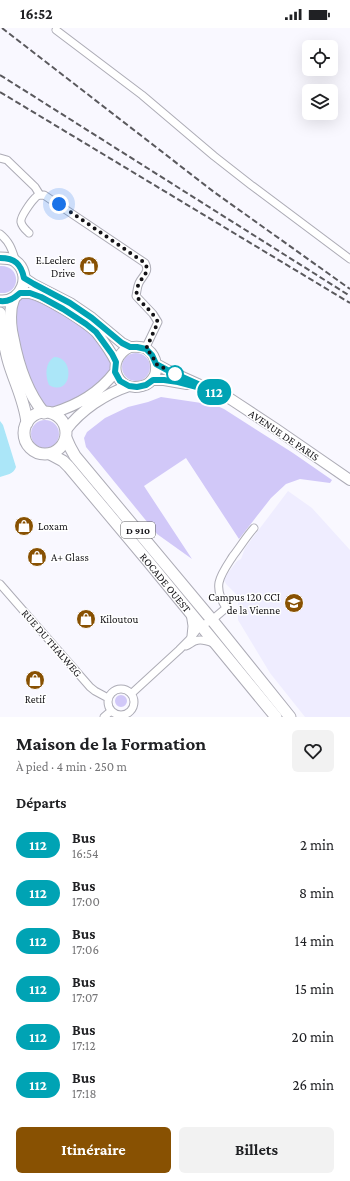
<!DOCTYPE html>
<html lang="fr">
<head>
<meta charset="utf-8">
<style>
	:root { --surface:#fff; --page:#f2f2f2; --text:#202124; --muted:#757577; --accent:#885102 }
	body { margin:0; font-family:"Crimson Pro",serif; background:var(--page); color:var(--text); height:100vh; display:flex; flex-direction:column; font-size:15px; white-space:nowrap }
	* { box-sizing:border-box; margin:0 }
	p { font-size:13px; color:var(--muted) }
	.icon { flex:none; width:22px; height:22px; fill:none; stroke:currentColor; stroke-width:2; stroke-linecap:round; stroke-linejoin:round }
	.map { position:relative; height:689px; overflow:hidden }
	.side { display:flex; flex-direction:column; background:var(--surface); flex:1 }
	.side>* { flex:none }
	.badge { padding:0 8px; border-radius:13px; font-size:14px; line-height:26px }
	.controls { position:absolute; left:302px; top:12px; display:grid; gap:8px }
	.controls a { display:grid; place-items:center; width:36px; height:36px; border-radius:6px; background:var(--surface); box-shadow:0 4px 16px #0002; font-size:20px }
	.you { position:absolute; width:20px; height:20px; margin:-10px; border:3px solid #fff; border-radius:50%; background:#1a73e8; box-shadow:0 0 0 6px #1a73e833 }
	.map>.badge { position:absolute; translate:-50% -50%; box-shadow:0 0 0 2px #fff }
	h2 { padding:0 16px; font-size:15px; line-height:36px }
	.round { display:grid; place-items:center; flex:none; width:42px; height:42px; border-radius:6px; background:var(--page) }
	.head { display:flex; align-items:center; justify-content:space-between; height:68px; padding:0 16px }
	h1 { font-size:19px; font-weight:700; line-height:30px }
	.cta { display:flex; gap:8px; margin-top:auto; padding:8px 16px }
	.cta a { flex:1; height:46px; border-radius:6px; background:var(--accent); color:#fff; font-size:16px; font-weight:700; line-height:46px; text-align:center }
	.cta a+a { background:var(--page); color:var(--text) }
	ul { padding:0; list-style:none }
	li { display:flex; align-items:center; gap:12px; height:48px; padding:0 16px }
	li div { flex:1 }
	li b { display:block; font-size:15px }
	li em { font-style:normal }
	li .badge { min-width:44px; font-weight:700; text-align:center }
	.status { display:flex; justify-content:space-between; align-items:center; height:28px; padding:0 20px; background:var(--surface); direction:ltr }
	.status svg { height:11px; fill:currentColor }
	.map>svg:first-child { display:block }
</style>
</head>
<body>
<div class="status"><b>16:52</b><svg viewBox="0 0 49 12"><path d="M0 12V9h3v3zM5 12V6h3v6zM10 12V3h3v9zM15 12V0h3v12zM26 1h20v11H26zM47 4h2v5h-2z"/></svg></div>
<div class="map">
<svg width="350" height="689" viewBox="0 0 350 689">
	<rect width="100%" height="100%" fill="#f9f8ff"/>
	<path fill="#efedff" d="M288 463 312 480 350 522V689H305L270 645 238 592V568L226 556 224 552 225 549 237 533 241 531 245 520Z"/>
	<path fill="#d1c8f8" d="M0 238C22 237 21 267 0 265Z
		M25 269H31L59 283 82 298 100 314 112 336 111 342 94 361 56 381 48 380 42 376 28 351 15 299 16 276 20 271Z
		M122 339a14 14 0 1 1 28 0a14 14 0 1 1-28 0Z
		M161 369 215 377 224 381 293 425 332 452 330 455 300 451 286 456 271 470 239 511 186 430 144 458 192 531 157 506 86 419 84 410 87 404 105 390 128 379 148 374Z
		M31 406a14 14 0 1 1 28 0a14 14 0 1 1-28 0Z
		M115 673a6 6 0 1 1 12 0a6 6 0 1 1-12 0Z"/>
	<path fill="#abe6f8" d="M54 329C76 329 72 370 49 357 45 347 45 335 54 329Z
		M0 393 3 397 16 439C14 446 6 447 0 449Z"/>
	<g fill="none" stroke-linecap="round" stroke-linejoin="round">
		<defs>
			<path id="street" d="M56 2 142 67 214 128 251 157 350 231
				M0 130 7 132 35 159 40 167
				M29 205C26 202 22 199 21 194 20 189 31 174 35 170 37 167 40 167 44 167L145 235C150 244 143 247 139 255 137 259 137 264 136 268L153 286 158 294 145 321
				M0 206C10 214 12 222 16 234
				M0 556 90 659 95 663 108 670
				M190 585 192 598 191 608
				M186 618C189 617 192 614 195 613 202 610 210 614 216 616
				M108 674a13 13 0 1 1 26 0a13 13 0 1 1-26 0Z
				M131 666 179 622 189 612 199 599 212 592 226 580C212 557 220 548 233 528 240 519 246 509 254 500
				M104 689 111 683"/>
			<path id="secondary" d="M24 250 33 256 70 275 92 290 122 315 130 319
				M20 265C23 265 27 265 30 265 45 268 86 294 97 305 104 314 111 324 116 334
				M130 319C135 319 140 318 145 320 155 325 158 337 155 347 152 353 148 357 142 358 116 365 104 332 130 319Z
				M156 336 169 343 229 370 276 401 350 452
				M153 352H164L187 356
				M52 385C76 378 99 365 115 344
				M66 402C81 382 105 366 129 358"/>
			<g id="primary">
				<path d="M0 230C5 230 11 230 15 233 33 246 22 275 0 273"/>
				<path d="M14 270C13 274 11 278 11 282 10 291 11 302 13 310 18 337 26 363 44 385"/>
				<path d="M0 285C2 302 4 319 9 335 15 355 25 374 27 395"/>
				<circle cx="45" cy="405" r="21"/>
				<path d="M66 410 70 419 75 428 212 592 290 689"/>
				<path id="s1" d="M50 426 63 433 69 439 147 532 276 689"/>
			</g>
		</defs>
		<use href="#street" stroke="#adacb6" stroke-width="9"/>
		<use href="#secondary" stroke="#adacb6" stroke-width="12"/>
		<use href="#primary" stroke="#adacb6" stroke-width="13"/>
		<use href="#street" stroke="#fff" stroke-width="7"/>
		<use href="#secondary" stroke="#fff" stroke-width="10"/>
		<use href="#primary" stroke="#fff" stroke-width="11"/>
		<path stroke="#5a595d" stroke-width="2" stroke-dasharray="6 3" stroke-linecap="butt" d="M2 0 214 164 350 261
			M0 47 350 268
			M0 64 350 275"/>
	</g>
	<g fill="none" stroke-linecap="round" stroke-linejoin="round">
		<defs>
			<path id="line" d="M0 230C15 230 21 236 24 250L34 256 70 275 92 290 122 315 130 319H137L146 321 152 327 156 336 169 343 216 364 178 354 164 352H153L146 357 137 359 129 358 120 353 115 344 116 334 112 326 96 304 86 296 63 281 41 269 30 265H20C14 270 9 274 0 273"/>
		</defs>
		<use href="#line" stroke="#fff" stroke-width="9"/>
		<use href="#line" stroke="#00a3b4" stroke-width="6"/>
		<path stroke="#141317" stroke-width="4" stroke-dasharray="0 7.2" d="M59 176 145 235C150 244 143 248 139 255 137 259 137 264 136 268 144 278 151 282 158 294L146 321 152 327 156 336 179 348 175 346"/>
	</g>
	<defs>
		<symbol id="shop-disc" viewBox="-11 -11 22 22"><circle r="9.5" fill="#885102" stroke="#fff"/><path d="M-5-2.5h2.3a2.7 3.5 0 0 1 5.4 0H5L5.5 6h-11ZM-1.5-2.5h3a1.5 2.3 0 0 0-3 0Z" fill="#fff"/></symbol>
		<symbol id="university-disc" viewBox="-11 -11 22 22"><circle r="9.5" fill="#885102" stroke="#fff"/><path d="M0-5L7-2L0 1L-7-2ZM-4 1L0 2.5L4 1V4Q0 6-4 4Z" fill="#fff"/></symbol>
	</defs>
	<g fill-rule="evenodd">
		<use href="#shop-disc" x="78" y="227" width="22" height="22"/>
		<use href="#shop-disc" x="13" y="487" width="22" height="22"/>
		<use href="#shop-disc" x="26" y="518" width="22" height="22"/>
		<use href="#university-disc" x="283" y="564" width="22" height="22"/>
		<use href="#shop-disc" x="75" y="580" width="22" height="22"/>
		<use href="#shop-disc" x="24" y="641" width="22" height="22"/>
	</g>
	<circle fill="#fff" stroke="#00a3b4" stroke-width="2" cx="175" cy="346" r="8"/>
	<g text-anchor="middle" stroke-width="3" stroke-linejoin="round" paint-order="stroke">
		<rect fill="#fff" stroke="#5a5a5d" stroke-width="1" x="121" y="494" width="34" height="16" rx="3"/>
		<g font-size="10" font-weight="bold" fill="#141317">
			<text x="138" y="506">D 910</text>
		</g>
		<g font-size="11" fill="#141317" stroke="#fff" text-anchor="start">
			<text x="75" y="236" text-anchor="end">E.Leclerc<tspan x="75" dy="13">Drive</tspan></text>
			<text x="38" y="502">Loxam</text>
			<text x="51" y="533">A+ Glass</text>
			<text x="280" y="573" text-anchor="end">Campus 120 CCI<tspan x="280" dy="13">de la Vienne</tspan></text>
			<text x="100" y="595">Kiloutou</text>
			<text x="35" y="675" text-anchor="middle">Retif</text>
		</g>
		<g font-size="11" fill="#141317" stroke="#fff">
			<text transform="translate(284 407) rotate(34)" y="4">AVENUE DE PARIS</text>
			<text dy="4" stroke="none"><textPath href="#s1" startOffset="174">ROCADE OUEST</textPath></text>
			<text transform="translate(52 615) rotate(49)" y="4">RUE DU THALWEG</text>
		</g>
	</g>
</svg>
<div class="controls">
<a><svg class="icon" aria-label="locate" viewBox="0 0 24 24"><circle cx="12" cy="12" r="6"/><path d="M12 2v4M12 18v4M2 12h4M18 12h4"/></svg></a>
<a><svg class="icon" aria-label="layers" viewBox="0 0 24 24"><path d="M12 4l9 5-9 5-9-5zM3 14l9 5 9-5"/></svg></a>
</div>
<div class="you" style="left:59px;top:176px"></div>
<b class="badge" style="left:214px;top:364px;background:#00a3b4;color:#fff">112</b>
</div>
<section class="side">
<div class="head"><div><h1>Maison de la Formation</h1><p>À pied · 4 min · 250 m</p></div><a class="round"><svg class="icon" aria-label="heart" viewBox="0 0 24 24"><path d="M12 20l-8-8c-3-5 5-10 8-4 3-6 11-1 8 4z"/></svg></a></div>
<h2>Départs</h2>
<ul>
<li><span class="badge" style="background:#00a3b4;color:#fff">112</span><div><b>Bus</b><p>16:54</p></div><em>2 min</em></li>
<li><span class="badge" style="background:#00a3b4;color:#fff">112</span><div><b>Bus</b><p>17:00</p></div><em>8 min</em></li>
<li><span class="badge" style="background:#00a3b4;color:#fff">112</span><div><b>Bus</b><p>17:06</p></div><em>14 min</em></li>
<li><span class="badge" style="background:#00a3b4;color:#fff">112</span><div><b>Bus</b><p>17:07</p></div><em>15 min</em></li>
<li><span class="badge" style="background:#00a3b4;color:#fff">112</span><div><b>Bus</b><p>17:12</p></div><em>20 min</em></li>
<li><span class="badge" style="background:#00a3b4;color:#fff">112</span><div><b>Bus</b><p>17:18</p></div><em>26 min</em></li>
</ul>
<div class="cta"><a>Itinéraire</a><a>Billets</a></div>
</section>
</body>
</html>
